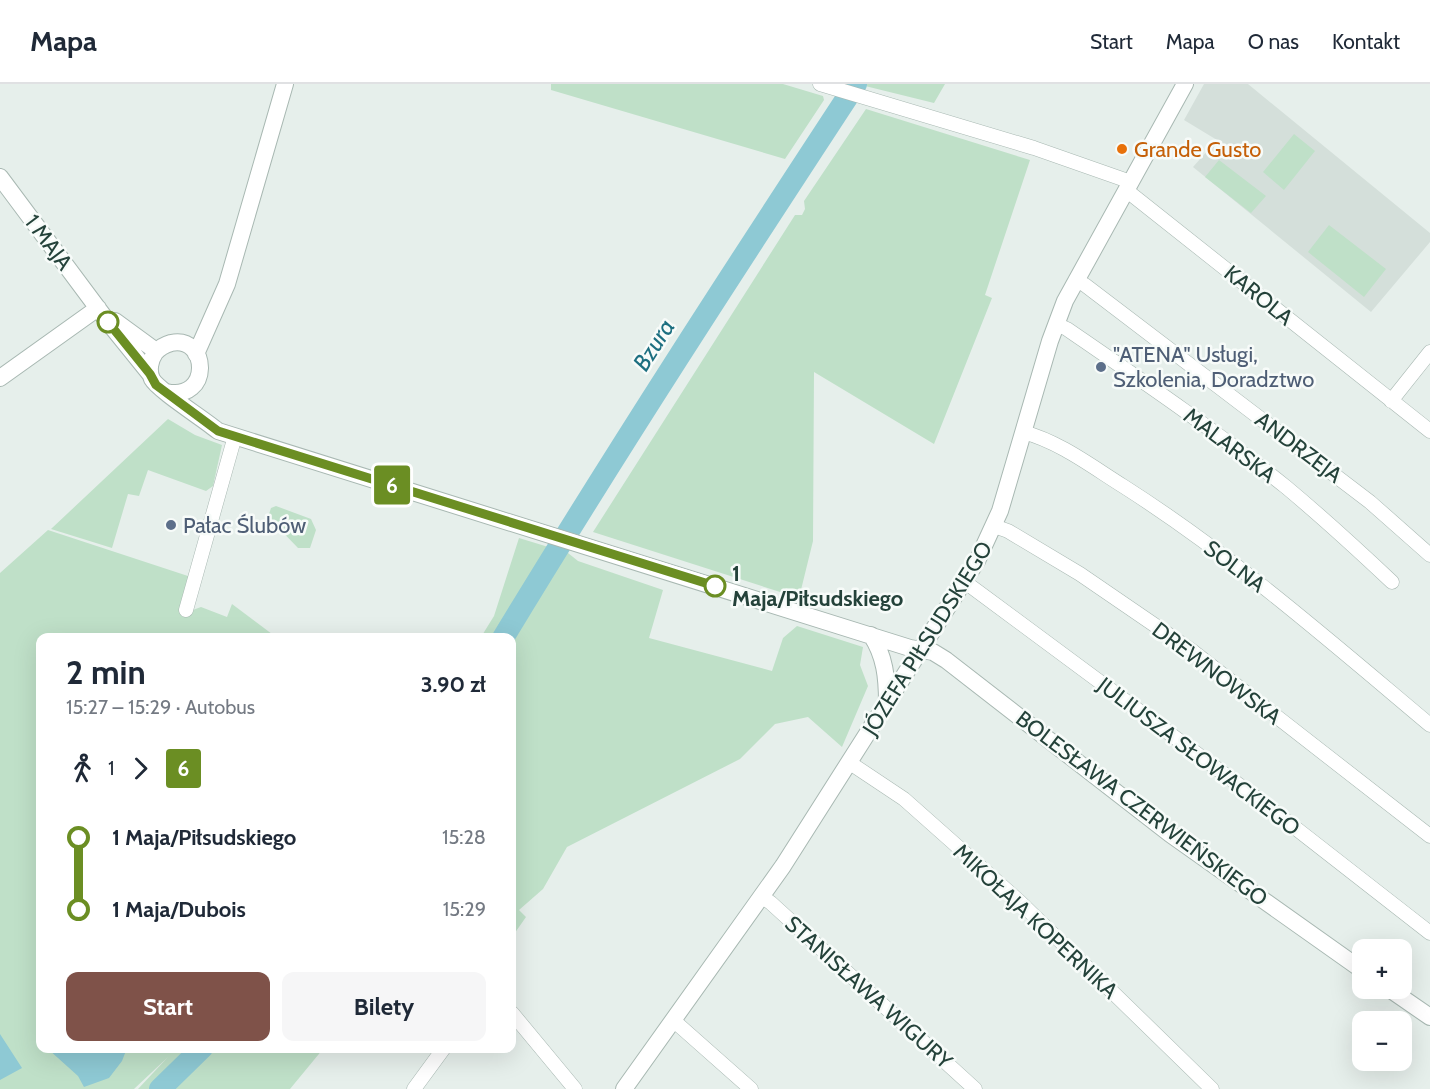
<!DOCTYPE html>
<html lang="pl">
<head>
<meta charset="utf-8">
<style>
	:root { --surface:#fff; --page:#f6f6f7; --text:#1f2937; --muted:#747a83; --line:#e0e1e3; --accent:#7f5249 }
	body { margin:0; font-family:Cabin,sans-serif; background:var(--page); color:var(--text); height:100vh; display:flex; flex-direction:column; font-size:22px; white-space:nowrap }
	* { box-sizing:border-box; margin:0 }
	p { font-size:20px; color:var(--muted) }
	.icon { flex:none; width:33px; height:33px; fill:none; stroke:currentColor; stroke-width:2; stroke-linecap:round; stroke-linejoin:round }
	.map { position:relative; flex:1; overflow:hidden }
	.panel { position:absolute; left:36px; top:549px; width:480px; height:420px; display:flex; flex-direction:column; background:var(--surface); border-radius:12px; box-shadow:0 6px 24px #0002 }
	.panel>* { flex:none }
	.badge { padding:0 12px; border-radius:4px; font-size:21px; line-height:39px }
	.buttons { position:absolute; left:1352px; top:855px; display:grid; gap:12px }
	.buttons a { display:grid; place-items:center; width:60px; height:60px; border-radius:12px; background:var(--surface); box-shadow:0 6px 24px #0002; font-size:30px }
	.map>.badge { position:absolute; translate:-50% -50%; box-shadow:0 0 0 3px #fff }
	.legs { display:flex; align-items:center; gap:9px; height:66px; padding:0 30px; font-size:20px }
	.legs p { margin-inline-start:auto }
	.overview { display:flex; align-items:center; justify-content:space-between; height:102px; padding:0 30px }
	h1 { font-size:33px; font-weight:700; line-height:45px }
	.button { display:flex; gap:12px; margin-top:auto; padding:12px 30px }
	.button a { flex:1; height:69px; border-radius:12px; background:var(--accent); color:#fff; font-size:24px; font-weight:700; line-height:69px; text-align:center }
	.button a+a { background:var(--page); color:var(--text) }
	ul { padding:0 30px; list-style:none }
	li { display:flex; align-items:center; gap:21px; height:72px; font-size:22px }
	li i { display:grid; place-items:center; width:9px; height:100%; margin:0 8px; background:currentColor }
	li i::after { content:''; width:15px; height:15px; margin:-8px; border:4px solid; border-radius:50%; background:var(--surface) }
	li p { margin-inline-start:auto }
	li:first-child i { background:linear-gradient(#0000 50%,currentColor 0) }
	li:last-child i { background:linear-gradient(currentColor 50%,#0000 0) }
	header { display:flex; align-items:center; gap:36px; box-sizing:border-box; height:84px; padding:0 30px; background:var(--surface); border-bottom:2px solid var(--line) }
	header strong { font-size:28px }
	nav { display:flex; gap:33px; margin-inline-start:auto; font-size:21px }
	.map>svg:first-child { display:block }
</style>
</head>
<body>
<header>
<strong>Mapa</strong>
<nav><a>Start</a><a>Mapa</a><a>O nas</a><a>Kontakt</a></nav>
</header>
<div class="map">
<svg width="1430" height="1005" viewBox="0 0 1430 1005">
	<rect width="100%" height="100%" fill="#e6efeb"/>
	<path fill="#d4dfda" d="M1204 0H1248L1430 149V158L1371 228 1193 83 1217 56 1184 36Z"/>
	<path fill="#bfe0c8" d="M551 0H783L823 12 824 16 785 75 551 6Z
		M857 0H945L934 19Z
		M866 25 1030 76 985 211 992 214 934 360 814 288 813 457 799 514 593 448 795 131H802L805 125 804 117Z
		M1294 50 1315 67 1284 106 1263 88Z
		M1219 76 1266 112 1251 129 1205 93Z
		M1329 141 1386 185 1364 213 1308 168Z
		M168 335 195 351 222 361 213 402 206 407 148 386 139 412 128 410 112 464 51 445Z
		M276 422 311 435 316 446 310 464H298L268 433 271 424Z
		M48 446 191 493 190 527 201 523 227 533 232 520 276 553 40 554V964L323 965 290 1005H138L168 973 134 1005H0V489Z
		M519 454 568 469 578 477 663 506 649 554 772 587 783 554 797 542 863 563 860 581 868 602 842 663 808 633 775 640 740 675 567 763 543 805 519 826 526 833 512 853V554L481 553 494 532Z"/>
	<path fill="#8ec9d4" d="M0 950 22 984 0 996Z
		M127 964 122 977 109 994 84 1003 78 992 48 965Z"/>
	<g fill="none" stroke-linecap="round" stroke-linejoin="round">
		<path stroke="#8ec9d4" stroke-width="22" d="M503 554C617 366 736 183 856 0
			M160 1005 202 964"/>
		<defs>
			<path id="minor" d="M820 0 1034 64 1131 98
				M1126 106 1430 347
				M1076 196 1085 201 1370 418 1430 471
				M1056 240 1067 245C1141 296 1216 347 1286 403 1322 433 1357 465 1392 498
				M1391 317 1430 268
				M1023 348C1060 358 1091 382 1123 402 1233 472 1331 558 1430 641
				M994 442 1008 447 1080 490 1191 566 1430 752
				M965 498 1262 718 1430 849
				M186 526 235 352
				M850 679 904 715 1020 818 1212 1005
				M761 812 771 819 975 1005
				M512 929 575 1005
				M673 936 751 1005
				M414 1005 444 964"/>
			<path id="tertiary" d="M0 93 108 238 150 290
				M115 237 156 267
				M196 270 227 200 285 0
				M0 294 98 224
				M166 308C212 318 209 251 171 259 164 261 159 264 155 269 150 276 148 287 152 295 158 306 205 336 218 347L910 564 933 568 946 576 1170 750 1362 886
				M871 551C885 572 887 594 887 619
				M1388 904 1430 933
				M624 1005 783 782 977 477 1000 427 1050 257 1065 217 1185 0"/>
		</defs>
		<use href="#minor" stroke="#a8b8b2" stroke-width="15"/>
		<use href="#tertiary" stroke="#a8b8b2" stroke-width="18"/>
		<use href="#minor" stroke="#fff" stroke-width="14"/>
		<use href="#tertiary" stroke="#fff" stroke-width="16"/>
	</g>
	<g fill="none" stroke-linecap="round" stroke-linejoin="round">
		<defs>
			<path id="line-1" d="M108 238 150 290 156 301 218 347 715 502"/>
		</defs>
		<use href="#line-1" stroke="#fff" stroke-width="14"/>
		<use href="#line-1" stroke="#6b8e23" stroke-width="9"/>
	</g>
	<circle fill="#e8710a" stroke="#f7fbf9" stroke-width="2" cx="1122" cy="65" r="6"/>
	<g fill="#fff" stroke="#6b8e23" stroke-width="3">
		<circle cx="108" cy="238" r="10"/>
		<circle cx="715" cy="502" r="10"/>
	</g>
	<g fill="#5c6f8a" stroke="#f7fbf9" stroke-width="2">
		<circle cx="1101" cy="283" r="6"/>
		<circle cx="171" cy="441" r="6"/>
	</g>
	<g text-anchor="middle" stroke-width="5" stroke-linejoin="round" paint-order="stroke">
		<g font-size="22" fill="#c56008" stroke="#f7fbf9" text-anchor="start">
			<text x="1134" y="73">Grande Gusto</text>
		</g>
		<g font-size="22" fill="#24423a" stroke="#f7fbf9">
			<text transform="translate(49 158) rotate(53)" y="8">1 MAJA</text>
			<text transform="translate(1259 211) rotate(39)" y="8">KAROLA</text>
			<text transform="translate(1230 361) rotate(37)" y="8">MALARSKA</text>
			<text transform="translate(1299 363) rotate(37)" y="8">ANDRZEJA</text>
			<text transform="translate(1235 482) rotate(37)" y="8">SOLNA</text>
			<text transform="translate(927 554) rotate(-58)" y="8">JÓZEFA PIŁSUDSKIEGO</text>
			<text transform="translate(1217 589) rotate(37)" y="8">DREWNOWSKA</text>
			<text transform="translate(1199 672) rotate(37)" y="8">JULIUSZA SŁOWACKIEGO</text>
			<text transform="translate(1142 724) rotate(37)" y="8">BOLESŁAWA CZERWIEŃSKIEGO</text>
			<text transform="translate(1036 837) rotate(43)" y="8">MIKOŁAJA KOPERNIKA</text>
			<text transform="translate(869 908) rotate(42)" y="8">STANISŁAWA WIGURY</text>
		</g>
		<g font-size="22" fill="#4e5e75" stroke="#f7fbf9" text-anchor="start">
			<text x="1113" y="278">"ATENA" Usługi,<tspan x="1113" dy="25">Szkolenia, Doradztwo</tspan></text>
			<text x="183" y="449">Pałac Ślubów</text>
		</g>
		<g font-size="22" font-weight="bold" fill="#24423a" stroke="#f7fbf9" text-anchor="start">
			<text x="732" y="497">1<tspan x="732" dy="25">Maja/Piłsudskiego</tspan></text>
		</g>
		<g font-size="24" font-style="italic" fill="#1c6f80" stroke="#f7fbf9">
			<text transform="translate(654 261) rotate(-58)" y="8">Bzura</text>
		</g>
	</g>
</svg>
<div class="buttons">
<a>+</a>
<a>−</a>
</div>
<b class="badge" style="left:392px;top:401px;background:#6b8e23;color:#fff">6</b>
<section class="panel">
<div class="overview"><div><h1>2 min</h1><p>15:27 – 15:29 · Autobus</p></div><b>3.90 zł</b></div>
<div class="legs"><svg class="icon" aria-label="walk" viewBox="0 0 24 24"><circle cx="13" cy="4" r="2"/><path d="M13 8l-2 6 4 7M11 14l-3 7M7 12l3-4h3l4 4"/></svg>1<svg class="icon" aria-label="forward" viewBox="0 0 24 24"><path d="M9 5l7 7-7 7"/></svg><b class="badge" style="background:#6b8e23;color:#fff">6</b></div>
<ul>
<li><i style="color:#6b8e23"></i><b>1 Maja/Piłsudskiego</b><p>15:28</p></li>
<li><i style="color:#6b8e23"></i><b>1 Maja/Dubois</b><p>15:29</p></li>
</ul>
<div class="button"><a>Start</a><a>Bilety</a></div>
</section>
</div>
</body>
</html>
